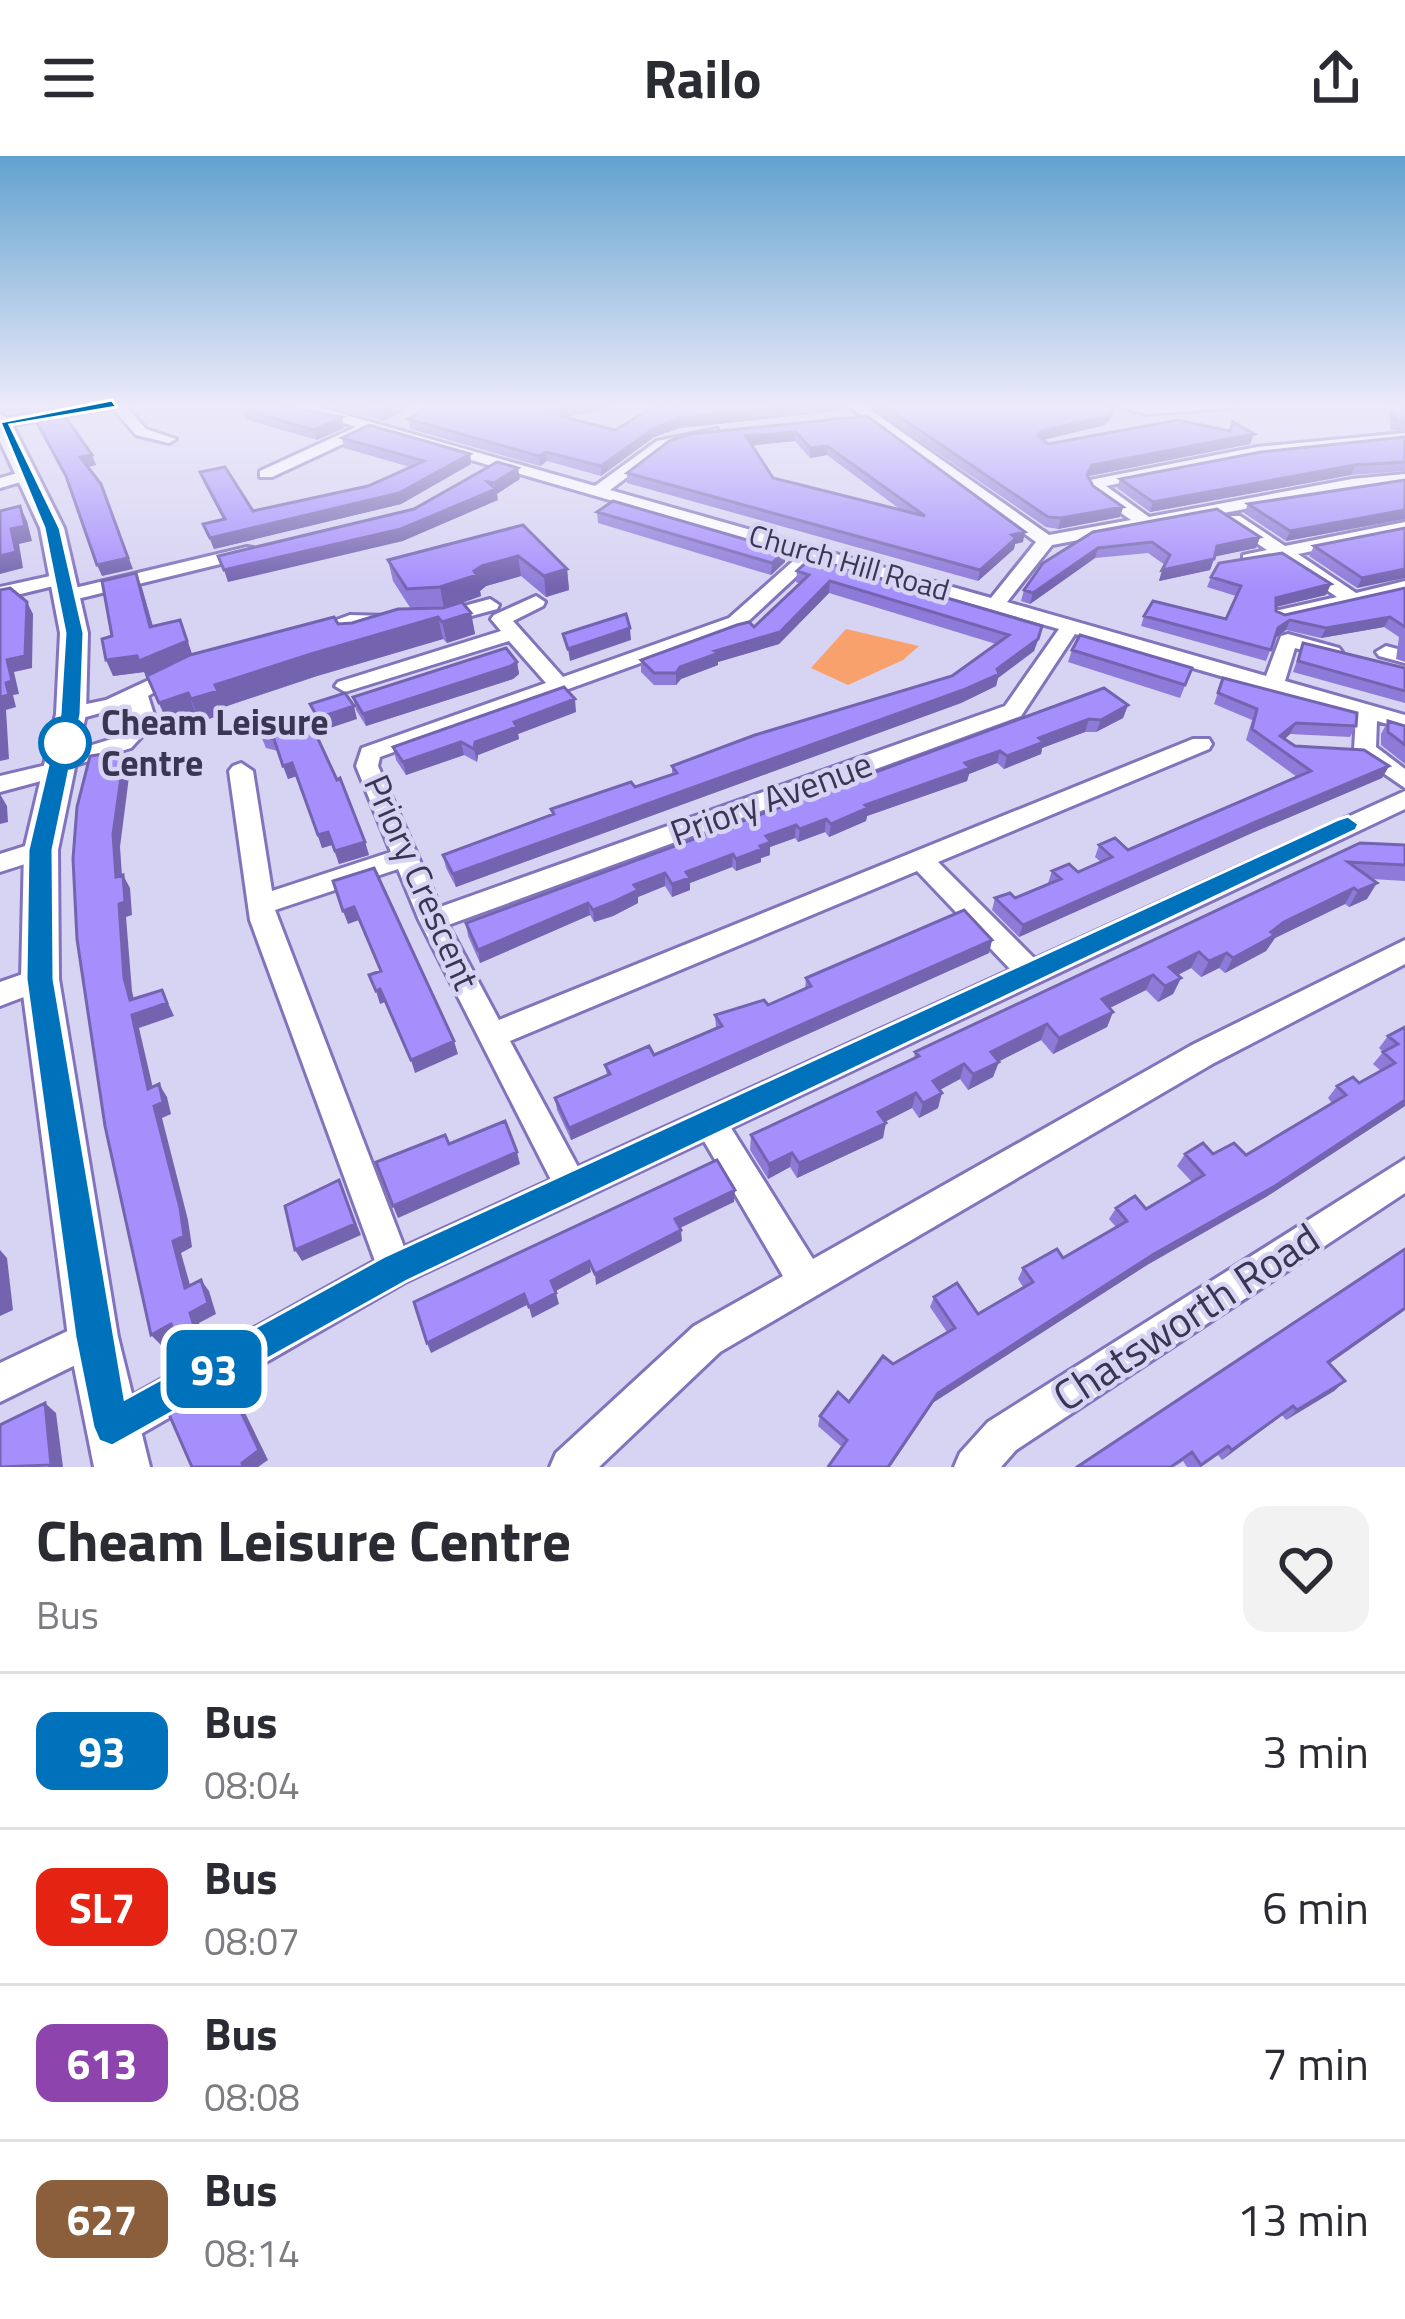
<!DOCTYPE html>
<html lang="en">
<head>
<meta charset="utf-8">
<style>
	:root { --surface:#fff; --page:#f2f2f3; --text:#2b2b33; --muted:#7c7c81; --line:#e1e1e2 }
	body { margin:0; font-family:"Titillium Web",sans-serif; background:var(--page); color:var(--text); height:100vh; display:flex; flex-direction:column; font-size:45px; white-space:nowrap }
	* { box-sizing:border-box; margin:0 }
	p { font-size:39px; color:var(--muted) }
	.icon { flex:none; width:66px; height:66px; fill:none; stroke:currentColor; stroke-width:2; stroke-linecap:round; stroke-linejoin:round }
	.map { position:relative; height:1311px; overflow:hidden }
	.details { display:flex; flex-direction:column; background:var(--surface); flex:1 }
	.details>* { flex:none }
	.badge { padding:0 24px; border-radius:18px; font-size:42px; line-height:78px }
	.map>.badge { position:absolute; translate:-50% -50%; box-shadow:0 0 0 6px #fff }
	.round { display:grid; place-items:center; flex:none; width:126px; height:126px; border-radius:24px; background:var(--page) }
	.headline { display:flex; align-items:center; justify-content:space-between; height:204px; padding:0 36px }
	h1 { font-size:57px; font-weight:700; line-height:90px }
	ul { padding:0; list-style:none }
	li { display:flex; align-items:center; gap:36px; height:156px; padding:0 36px; border-top:3px solid var(--line) }
	li div { flex:1 }
	li b { display:block; font-size:45px }
	li em { font-style:normal }
	li .badge { min-width:132px; font-weight:700; text-align:center }
	header { display:flex; justify-content:space-between; align-items:center; height:156px; padding:0 36px; background:var(--surface); font-size:54px; font-weight:700 }
	.map>svg:first-child { display:block }
</style>
</head>
<body>
<header><svg class="icon" aria-label="menu" viewBox="0 0 24 24"><path d="M4 6h16M4 12h16M4 18h16"/></svg>Railo<svg class="icon" aria-label="share" viewBox="0 0 24 24"><path d="M12 15V3M7 8l5-5 5 5M5 13v7h14v-7"/></svg></header>
<div class="map">
<svg width="1405" height="1311" viewBox="0 0 1405 1311">
	<rect width="100%" height="100%" fill="#d7d3f3"/>
	<path fill="#f8a16c" d="M846 473 919 490 903 504 848 529 811 512Z"/>
	<g fill="none" stroke-linecap="round" stroke-linejoin="round">
		<defs>
			<path id="minor" d="M89 248H124L146 273 176 283 169 287 136 279 113 252 0 271V263Z
				M285 248H307L595 330 657 285 717 273V279L667 291 610 334 991 442 1036 386 846 248H862L1049 379 1131 364 1094 338 1088 327 1090 324 1257 291 1405 277V285L1257 301 1106 330 1149 361 1352 323 1405 318V328L1352 333 1052 389 1007 446 1266 520 1281 480 1288 478 1339 492 1342 496 1332 502 1295 492 1285 525 1405 559V573L1377 565 1376 591 1405 613V632L1357 599 1354 594 1356 559 1075 478 1021 560 448 769 499 864 1193 583H1209L1212 588 1209 593 938 706 1035 803 1405 635V653L731 972 813 1103 1192 889 1405 784V808L1214 907 720 1196 599 1311H550L556 1297 694 1170 783 1120 704 985 407 1125 127 1286 113 1292 99 1286 93 1272 99 1258 375 1105 250 764 229 615 233 610 241 607 253 615 272 735 391 696 356 610 362 592 546 527 509 485 345 536 335 530 338 526 501 475 491 463 494 459 536 440 545 446 543 450 513 465 563 521 729 462 800 399 371 275 272 321H260V315L356 271ZM815 403 1059 473 1005 550 440 751 378 610 380 601 743 470ZM398 713 419 764 551 1024 404 1091 275 754ZM917 715 1011 814 578 1011 510 885Z
				M1112 248H1237L1230 252 1146 258Z
				M28 314 36 319 34 322 0 332V322Z
				M1228 360H1240L1285 390 1405 366V376L1298 398 1356 437 1405 425V437L1282 465 1275 463V455L1337 441 1279 402 1243 407V399L1267 394 1228 368Z
				M247 391 253 392V400L69 445 60 439 62 435Z
				M64 417 70 418V426L0 443V431Z
				M490 443 499 449 497 453 438 469 428 463 431 459Z
				M350 459 391 460 401 466 391 472 351 471 314 482 304 476Z
				M1386 490 1405 495V507L1379 500 1376 496Z
				M177 511 187 517 148 540 156 565 131 592 69 611 67 618 0 636V620L51 608 53 601 115 582 134 564 130 549 71 565 63 563 60 558 63 553 106 544Z
				M41 685 53 694 50 700 0 716V698Z
				M40 812 50 815 54 823 50 831 0 850V826Z
				M1405 1003V1037L1016 1294 1001 1311H954L960 1297 988 1266Z
				M93 1163 106 1168 111 1181 106 1194 0 1246V1207Z"/>
			<path id="major" d="M0 258 10 264 64 372 88 477 86 558 58 694 59 823 118 1181 150 1311H94L68 1181 21 823 24 694 56 558 60 477 40 372 0 285Z"/>
		</defs>
		<use href="#minor" stroke="#8274bc" stroke-width="6"/>
		<use href="#major" stroke="#8274bc" stroke-width="6"/>
		<use href="#minor" fill="#fff" fill-rule="evenodd"/>
		<use href="#major" fill="#fff" fill-rule="evenodd"/>
	</g>
	<path fill="#8e7bd9" fill-rule="evenodd" d="M319 248H417L383 265Z
		M847 248V254L680 272 654 281 601 320 547 305 540 310 410 273 408 263 565 261 615 274 669 254Z
		M866 248H1109L1114 253 1111 262 1105 269 1043 284 1048 288 1230 275 1254 278 1250 288 1089 320 1088 321 1093 330 1123 351 1120 361 1058 373 1046 371Z
		M1379 248H1405V276L1391 274 1388 250Z
		M242 253 344 272 317 284 245 263Z
		M867 260 1023 386 1015 388 1014 393 978 425 627 327V317ZM795 285 810 302 827 299 901 354 773 322 752 289Z
		M1405 281V315L1351 319 1150 356 1117 332 1120 323Z
		M342 282 470 298 471 308 401 348 214 393 203 368 223 363 204 327 200 316 253 355 368 330 410 311 344 292Z
		M1405 324V363L1286 385 1244 357 1248 348Z
		M597 356 785 406 771 419 598 367Z
		M523 369 567 413 569 434 546 441 521 420 486 430 480 435 481 440 462 447 471 457 475 478 447 487 443 483 317 520 224 551 226 557 200 566 197 560 169 569 144 516 113 520 112 480 142 432 153 470 186 479 192 498 338 468 352 467 411 453 393 425 388 404Z
		M1405 372 1357 432 1309 400 1314 390Z
		M1093 376 1260 381 1256 392 1215 400 1210 414 1159 425 1165 409 1148 397 1095 402 1030 448 1021 445 1024 434Z
		M797 415 1039 482 1034 495 998 522 996 530 961 547 456 731 446 712 443 699 552 659 551 653 635 631 672 619V610L952 520 996 488 829 437 779 488 718 506V509L681 523 676 529H654L641 516V504L754 471 800 428 796 426Z
		M1211 421 1326 439 1276 451V455L1285 459 1405 432V506L1396 503 1399 481 1384 471 1321 482 1286 474 1275 482 1266 505 1141 470 1144 460 1226 463 1236 440 1207 431Z
		M1303 487 1405 512V547L1293 516Z
		M1072 494 1192 512 1180 542 1068 506Z
		M517 506 519 518 513 523 366 570 356 554 353 541Z
		M1223 522 1356 570 1350 581 1290 578 1285 583 1295 590 1389 610 1382 622 1252 677 1019 781 992 754 995 742H1015L1050 728 1048 727 1052 715 1078 716 1101 706 1095 701 1099 689 1128 694 1297 621 1246 584 1252 564 1214 548Z
		M1128 549 1123 562 1096 576H1085L1042 592 1041 598 1004 613 997 607 969 618 967 625 867 660 866 665 829 681 825 676 798 686 795 682 770 691V699L761 702V706L736 715 732 711 690 727V734L672 741 665 730 638 741V747L613 760 594 766 590 759 480 807 468 780 466 767Z
		M576 556 518 578 519 583 478 599 477 606 464 599 406 619 396 604 393 591Z
		M276 565 365 686 369 699 339 708 332 689 322 692 297 620 288 623 278 595 266 592 261 580Z
		M1388 565 1405 570V608L1381 589V578Z
		M1360 687 1405 689V725L1372 723 1367 743 1349 751 1345 748 1275 782 1266 795 1225 817 1219 812 1201 821 1191 812 1178 819 1181 822 1173 838 1158 846 1146 834 1110 852 1113 856 1107 871 1053 898 1041 884 998 905 993 921 968 934 960 923 940 934 938 952 919 962 912 952 885 965 883 982 797 1022 790 1011 768 1023 750 994 751 979 914 902 915 896Z
		M992 784 989 797 571 984 557 954 555 942 607 919 605 909 654 899 716 872 715 859 768 849 805 833 806 822Z
		M1405 871V950L1266 1041 1147 1109 934 1246 842 1291 818 1270 820 1260 849 1246 893 1208 947 1176 930 1151 934 1141 978 1158 1023 1131 1018 1123 1023 1112 1063 1102 1116 1071 1109 1063 1116 1052 1146 1053 1192 1026 1177 1010 1185 998 1246 999 1332 947 1328 942 1337 930 1359 927 1381 915 1373 908 1383 896 1379 892 1388 880Z
		M1405 1093V1154L1329 1208 1345 1225 1334 1235 1286 1264 1282 1259 1222 1304 1218 1299 1201 1311H1187L1183 1305 1175 1311Z"/>
	<path fill="#7464b0" d="M396 248H417L383 265 381 256Z
		M584 248H632L545 265 544 256Z
		M813 248H848L847 254 680 272 654 281 601 320V310L654 272 680 262Z
		M1114 253 1111 262 1105 269 1039 285 1038 280 1041 275Z
		M342 261 344 272 317 284 314 274Z
		M796 276 795 285 746 290V280Z
		M1254 278 1250 288 1089 320 1084 329 1092 309Z
		M827 290V299L810 302V292Z
		M546 296 547 305 540 310 539 300Z
		M470 298 471 308 401 348 214 393 210 382Z
		M92 299 96 309 85 312 80 301Z
		M1355 309 1351 319 1150 356 1153 346Z
		M518 312 520 323 497 338 498 344 403 385 228 426 224 414 495 334 494 327Z
		M101 328 133 413 102 420 97 409Z
		M20 350 27 365 32 385 19 388 23 412 0 418V400Z
		M1123 351 1120 361 1058 373 1061 362Z
		M1405 354V363L1286 385 1290 375Z
		M1025 376 1023 386 1015 388 1014 393 978 425 980 414 1012 379Z
		M1260 381 1256 392 1213 401 1217 390Z
		M1098 392 1095 402 1030 448 1033 437Z
		M785 395V406L771 419 772 407Z
		M518 400 521 420 486 430 480 435 481 440 444 453 440 431 482 410Z
		M1214 403 1210 414 1159 425 1162 414Z
		M567 413 569 434 546 441 544 420Z
		M1405 413V422L1357 432 1362 422Z
		M136 417 142 432 157 486 150 471Z
		M830 425 829 437 779 488 718 506V509L681 523 676 529V517L680 511 715 495Z
		M1331 428 1326 439 1271 452 1276 442Z
		M27 446 33 458 32 512 14 516 19 538 13 539 16 551 6 554 9 603 0 605V541L6 527 7 504Z
		M471 457 475 478 447 487 442 466Z
		M438 461 443 483 317 520 224 551 226 557 200 566 191 543 215 529 311 498Z
		M1390 461 1384 471 1321 482 1326 472Z
		M180 464 193 501 146 520 139 505Z
		M1290 464 1286 474 1274 483 1278 472Z
		M1042 470 1034 495 998 522 996 530 961 547 456 731 453 718 997 513Z
		M630 472 631 484 570 505 568 493Z
		M137 500 144 516 113 520 106 504Z
		M517 506 519 518 513 523 366 570 363 558Z
		M188 537 197 560 169 569 159 547Z
		M575 543 576 556 518 578 519 583 478 599 477 606 474 593 475 586 514 566Z
		M1128 549 1123 562 1096 576 1101 564Z
		M354 550 357 563 321 575 318 562Z
		M1089 563 1085 576 1042 592 1041 598 1004 613 1007 600 1039 582Z
		M1296 567 1290 578 1275 591 1280 580Z
		M461 586 464 599 406 619 403 606Z
		M1000 595 997 607 969 618 967 625 867 660 866 665 829 681 831 668 865 649Z
		M124 601 130 613 120 691 123 734 116 721 113 678Z
		M292 607 297 620 288 623 283 610Z
		M1389 610 1382 622 1252 677 1019 781 1023 769 1258 665Z
		M0 638 7 650 8 666 0 668Z
		M826 663 825 676 798 686 800 673Z
		M796 669 795 682 770 691V699L761 702V706L736 715V703L766 680Z
		M328 676 332 689 322 692 318 679Z
		M365 686 369 699 339 708 335 695Z
		M733 698 732 711 690 727V734L672 741V728L686 716Z
		M665 717V730L638 741V747L613 760 594 766 593 754 634 729Z
		M123 719 130 732 132 759 126 761 132 835 137 857 130 844 124 822 119 748Z
		M1377 727 1367 743 1349 751 1358 735Z
		M1354 732 1345 748 1275 782 1266 795 1225 817 1233 802 1284 766Z
		M588 747 590 759 480 807 478 794Z
		M354 751 359 764 348 768 343 755Z
		M992 784 989 797 571 984 569 972Z
		M1199 796 1191 812 1162 827 1169 811Z
		M1227 797 1219 812 1201 821 1209 805Z
		M1153 819 1146 834 1095 859 1102 843Z
		M1181 822 1173 838 1158 846 1165 830Z
		M380 833 385 846 380 848 376 835Z
		M162 834 174 860 139 872 156 945 148 933 132 859Z
		M1113 856 1107 871 1053 898 1059 882Z
		M1047 868 1041 884 986 912 991 896Z
		M454 885 458 898 415 917 411 904Z
		M999 906 993 921 968 934 973 918Z
		M964 908 960 923 928 940 933 925Z
		M159 928 167 941 171 958 162 962 188 1064 192 1091 181 1097 194 1143 185 1132 173 1085 154 950Z
		M916 937 912 952 875 971 878 956Z
		M942 937 938 952 919 962 923 947Z
		M1405 944V950L1266 1041 1147 1109 934 1246 890 1311H888L938 1237 1154 1098Z
		M886 967 883 982 797 1022 799 1007Z
		M517 996 520 1008 398 1062 393 1050Z
		M792 997 790 1011 768 1023 769 1008Z
		M339 1024 361 1079 302 1105 295 1094Z
		M735 1034 734 1046 676 1074 675 1063Z
		M681 1074 682 1085 596 1129 595 1118Z
		M0 1094 7 1102 13 1154 0 1160Z
		M589 1105 591 1116 554 1136 551 1125Z
		M201 1124 209 1135 216 1158 199 1167 203 1184 185 1194 176 1183Z
		M556 1137 559 1148 532 1162 529 1151Z
		M524 1138 527 1149 431 1197 427 1187Z
		M1405 1152V1154L1317 1216 1328 1206Z
		M171 1168 180 1179 161 1189 151 1179Z
		M226 1224 234 1234 268 1304 258 1311H243Z
		M1345 1225 1334 1235 1286 1264 1297 1254Z
		M45 1247 56 1257 63 1311H48Z
		M1293 1250 1282 1259 1222 1304 1232 1294Z"/>
	<path fill="#a58ffc" stroke="#7464b0" stroke-width="3" fill-rule="evenodd" d="M243 248H275L342 261 314 274 242 253Z
		M351 248H396L381 256Z
		M435 248H584L544 256 615 274 655 250 669 254 688 248H813L680 262 654 272 601 310 546 296 539 300 408 263Z
		M881 248H1109L1114 253 1108 260 1041 275 1038 280 1048 288 1178 264 1230 275 1233 266 1254 278 1092 309 1087 319 1093 330 1123 351 1061 362 1048 361Z
		M1393 248H1405V266L1395 265Z
		M62 256 92 299 80 301 101 328 128 402 97 409 66 320 34 261Z
		M867 260 1025 376 1012 379 1016 382 980 414 627 317 669 285 690 278ZM796 276 810 292 827 290 925 360 773 322 746 280Z
		M369 269 470 298 399 337 210 382 203 368 225 363 200 316 225 311 253 355 368 330 424 305 342 282Z
		M1405 281V306L1355 309 1153 346 1120 323 1261 296Z
		M497 306 518 312 494 327 488 326 496 333 401 373 224 414 218 400 414 353Z
		M1405 324V354L1290 375 1248 348Z
		M613 345 785 395 772 407 597 356Z
		M20 350 25 370 11 373 16 396 0 400V355Z
		M1217 353 1260 381 1217 390 1214 403 1162 414 1170 399 1152 386 1098 392 1033 437 1024 434 1043 407 1093 376Z
		M523 369 567 413 544 420 518 400 482 410 474 415 477 419 440 431 407 433 388 404Z
		M1405 372V413L1362 422 1314 390Z
		M1282 397 1331 428 1276 442V455L1285 459 1405 432V471L1390 461 1326 472 1290 464 1278 472 1271 494 1144 460 1153 445 1226 463 1241 430 1211 421 1219 407Z
		M811 402 1042 470 1038 483 997 513 999 518 963 534 453 718 443 699 554 658 551 653 631 626 635 631 677 617 672 610 755 579 952 520 1009 479 830 425 780 476 715 495 719 497 680 511 676 517H654L641 504 737 469 749 466 754 471 809 419 797 415Z
		M136 417 150 471 180 464 187 485 139 505 137 500 106 504 102 483 112 480 102 425Z
		M10 432 27 446 25 500 7 504 12 525 6 527 9 539 0 541V434Z
		M462 446 471 457 442 466 438 461 311 498 215 529 218 535 191 543 188 537 159 547 147 520 190 499 334 461 338 468 352 467 398 453 443 452Z
		M626 458 630 472 568 493 563 478Z
		M1080 479 1192 512 1185 529 1072 494Z
		M1303 487 1405 512V535L1298 505Z
		M506 492 517 506 511 510 363 558 353 541Z
		M1223 522 1357 557 1356 570 1296 567 1280 580 1295 590 1364 594 1389 610 1258 665 1023 769 995 742 1010 737 1015 742 1061 723 1052 715 1069 708 1078 716 1112 701 1099 689 1115 682 1128 694 1311 615 1252 573 1257 553 1218 537Z
		M564 531 575 543 514 566 517 571 475 586 474 593 461 586 403 606 393 591Z
		M1104 532 1128 549 1101 564 1089 563 1039 582 1044 586 1007 600 1000 595 965 607 970 612 865 649 868 652 831 668 826 663 800 673 796 669 766 680 771 686 760 690 762 693 736 703 733 698 686 716 690 722 672 728 665 717 634 729 638 734 611 747 593 754 588 747 478 794 466 767Z
		M345 537 354 550 318 562 310 548Z
		M276 565 314 574 337 624 340 622 365 686 335 695 328 676 318 679 292 607 283 610 274 583 261 580Z
		M1388 565 1405 570V589L1388 576Z
		M115 596 113 602 124 601 113 678 116 721 123 719 125 746 119 748 124 822 130 844 162 834 167 847 132 859 148 933 159 928 163 946 154 950 180 1052 184 1080 173 1085 179 1109 185 1132 201 1124 208 1147 190 1157 195 1173 176 1183 171 1168 151 1179 105 970 77 783 73 703 77 651 90 600Z
		M1360 687 1405 689V709L1348 706 1377 727 1358 735 1354 732 1284 766 1271 776 1275 779 1233 802 1227 797 1209 805 1199 796 1169 811 1181 822 1165 830 1153 819 1102 843 1113 856 1059 882 1047 868 991 896 999 906 982 914 973 918 964 908 933 925 942 937 923 947 916 937 878 956 886 967 799 1007 792 997 769 1008 751 979 919 900 915 896Z
		M374 712 454 885 411 904 380 833 376 835 369 819 381 815 354 751 343 755 333 725Z
		M964 754 992 784 569 972 555 942 610 918 605 909 649 890 654 899 722 870 715 859 764 844 768 849 811 830 806 822Z
		M1405 871V944L1275 1030 1154 1098 938 1237 888 1311H828L847 1284 820 1260 838 1236 849 1246 883 1200 893 1208 955 1172 934 1141 957 1127 978 1158 1033 1126 1023 1112 1057 1093 1063 1102 1127 1065 1116 1052 1135 1040 1146 1053 1204 1019 1185 998 1203 987 1213 998 1234 987 1246 999 1346 939 1337 930 1353 921 1359 927 1395 907 1383 896 1398 888 1388 880Z
		M505 965 517 996 393 1050 376 1006 445 979 449 988Z
		M717 1004 735 1034 675 1063 681 1074 595 1118 589 1105 551 1125 556 1137 529 1151 524 1138 427 1187 414 1146Z
		M339 1024 355 1068 295 1094 285 1050Z
		M1405 1093V1152L1328 1206 1345 1225 1297 1254 1293 1250 1232 1294 1228 1290 1201 1309 1192 1296 1171 1311H1077Z
		M226 1224 259 1294 242 1307 243 1311H192L168 1256Z
		M45 1247 51 1309 0 1311V1269Z"/>
	<linearGradient id="sky" x2="0" y2="1"><stop stop-color="#62a2cf"/><stop offset="0.58" stop-color="#edebfa"/><stop offset="1" stop-color="#edebfa" stop-opacity="0"/></linearGradient>
	<rect width="1405" height="431" fill="url(#sky)"/>
	<path fill="#0072bc" stroke="#fff" stroke-width="3" d="M112 244 117 251 10 269 60 372 84 477 81 558 53 694 54 823 125 1243 383 1101 1339 663 1348 660 1359 668 1356 674 407 1125 112 1290 99 1285 93 1271 75 1181 26 823 28 694 60 558 65 477 44 372 0 266Z"/>
	<circle fill="#fff" stroke="#0072bc" stroke-width="6" cx="65" cy="587" r="24"/>
	<g text-anchor="middle" stroke-width="9" stroke-linejoin="round" paint-order="stroke">
		<g font-size="30" fill="#3b3554" stroke="#d7d3f3">
			<text transform="translate(849 407) rotate(16)" y="10">Church Hill Road</text>
		</g>
		<g font-size="36" font-weight="bold" fill="#3b3554" stroke="#d7d3f3" text-anchor="start">
			<text x="101" y="579">Cheam Leisure<tspan x="101" dy="41">Centre</tspan></text>
		</g>
		<g font-size="36" fill="#3b3554" stroke="#d7d3f3">
			<text transform="translate(771 642) rotate(-20)" y="13">Priory Avenue</text>
			<text transform="translate(422 726) rotate(66)" y="13">Priory Crescent</text>
		</g>
		<g font-size="42" fill="#3b3554" stroke="#d7d3f3">
			<text transform="translate(1186 1161) rotate(-33)" y="15">Chatsworth Road</text>
		</g>
	</g>
</svg>
<b class="badge" style="left:214px;top:1213px;background:#0072bc;color:#fff">93</b>
</div>
<section class="details">
<div class="headline"><div><h1>Cheam Leisure Centre</h1><p>Bus</p></div><a class="round"><svg class="icon" aria-label="heart" viewBox="0 0 24 24"><path d="M12 20l-8-8c-3-5 5-10 8-4 3-6 11-1 8 4z"/></svg></a></div>
<ul>
<li><span class="badge" style="background:#0072bc;color:#fff">93</span><div><b>Bus</b><p>08:04</p></div><em>3 min</em></li>
<li><span class="badge" style="background:#e42313;color:#fff">SL7</span><div><b>Bus</b><p>08:07</p></div><em>6 min</em></li>
<li><span class="badge" style="background:#8e44ad;color:#fff">613</span><div><b>Bus</b><p>08:08</p></div><em>7 min</em></li>
<li><span class="badge" style="background:#8b5e3c;color:#fff">627</span><div><b>Bus</b><p>08:14</p></div><em>13 min</em></li>
</ul>
</section>
</body>
</html>
